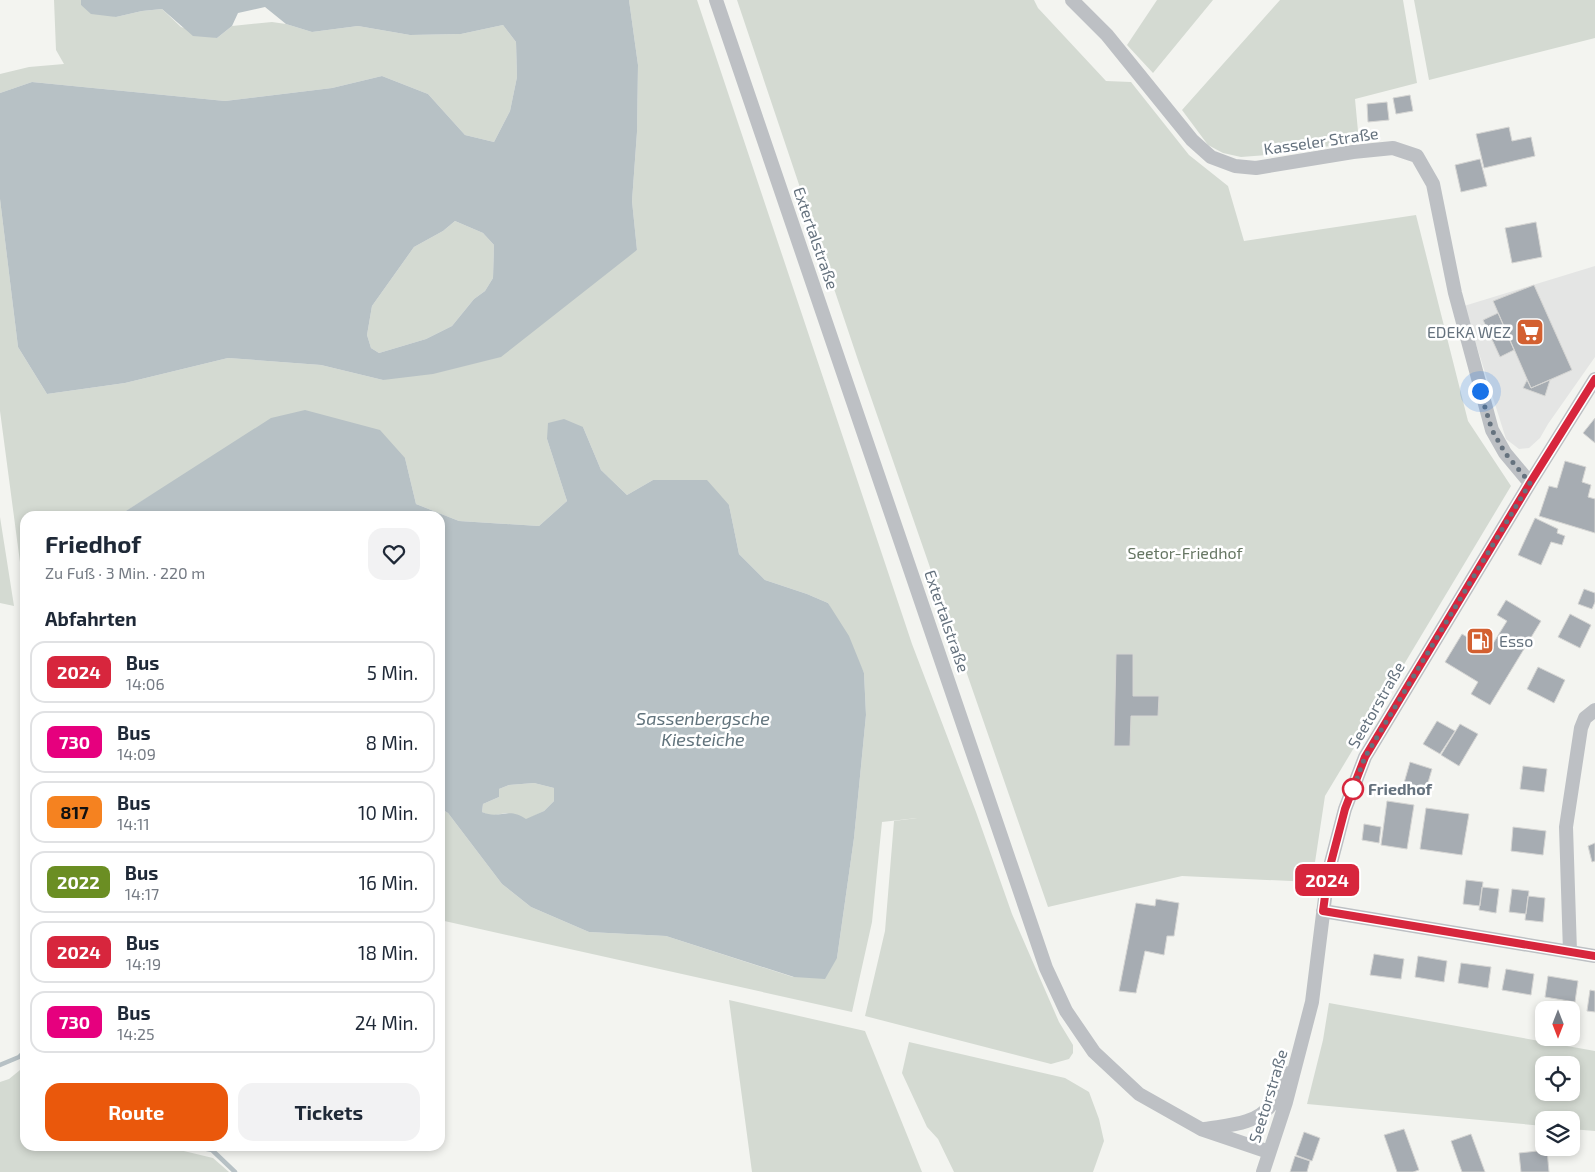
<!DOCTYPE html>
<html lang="de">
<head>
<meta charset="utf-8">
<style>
	:root { --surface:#fff; --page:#f2f2f3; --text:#1f2937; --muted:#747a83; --line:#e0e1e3; --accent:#ea580c }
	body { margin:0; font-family:"Exo 2",sans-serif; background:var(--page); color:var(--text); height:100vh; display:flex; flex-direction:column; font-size:19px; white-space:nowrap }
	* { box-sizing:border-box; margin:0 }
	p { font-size:16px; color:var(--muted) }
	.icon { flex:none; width:28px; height:28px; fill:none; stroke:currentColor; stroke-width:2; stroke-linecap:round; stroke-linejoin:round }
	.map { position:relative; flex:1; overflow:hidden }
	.panel { position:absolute; left:20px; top:511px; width:425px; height:640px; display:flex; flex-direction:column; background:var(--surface); border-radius:15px; box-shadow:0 2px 8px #0003 }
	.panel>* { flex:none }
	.badge { padding:0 10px; border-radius:8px; font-size:18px; line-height:32px }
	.needle { width:32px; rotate:180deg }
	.controls { position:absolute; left:1535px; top:1001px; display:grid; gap:10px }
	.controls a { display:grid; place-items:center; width:45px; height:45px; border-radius:10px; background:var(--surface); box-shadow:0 2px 8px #0003; font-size:25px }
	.you { position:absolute; width:25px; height:25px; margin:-12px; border:4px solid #fff; border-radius:50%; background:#1a73e8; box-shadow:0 0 0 8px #1a73e833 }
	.map>.badge { position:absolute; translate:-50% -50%; box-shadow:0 0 0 2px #fff }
	h2 { padding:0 25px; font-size:19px; line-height:45px }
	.round { display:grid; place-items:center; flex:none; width:52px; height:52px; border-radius:15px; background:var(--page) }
	.overview { display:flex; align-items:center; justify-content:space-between; height:85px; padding:0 25px }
	h1 { font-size:24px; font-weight:700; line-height:38px }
	.cta { display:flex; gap:10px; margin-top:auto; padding:10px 25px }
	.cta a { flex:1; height:58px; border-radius:15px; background:var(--accent); color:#fff; font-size:20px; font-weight:700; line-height:58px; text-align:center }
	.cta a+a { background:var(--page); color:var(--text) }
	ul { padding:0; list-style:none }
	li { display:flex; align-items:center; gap:15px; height:62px; margin:0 10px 8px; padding:0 15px; border:2px solid var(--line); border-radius:15px }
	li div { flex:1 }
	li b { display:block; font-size:19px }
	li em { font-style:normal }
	li .badge { min-width:55px; font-weight:700; text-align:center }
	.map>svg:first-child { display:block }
</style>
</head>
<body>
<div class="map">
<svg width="1595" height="1172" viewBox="0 0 1595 1172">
	<rect width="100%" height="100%" fill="#f3f4f0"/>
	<path fill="#e4e5e4" d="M1595 266V357L1548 424 1540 438 1529 448 1519 449 1506 439 1464 306Z"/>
	<path fill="#d4dad2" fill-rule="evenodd" d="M54 0H81V5L116 17 142 11 162 9 181 27 217 38 232 26 272 22 286 24 312 32 358 26 410 35 461 34 503 25 516 42 517 77 510 111 494 142 465 135 428 94 382 76 332 88 225 101 32 82 0 93V74L29 67 64 64 56 50Z
		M629 0H697L912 644 976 812 1012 914 1059 1022 1073 1045V1053L1069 1059 1051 1064 865 1016 885 931 894 821 917 818 882 822 872 922 852 1012 440 920V808L448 813 502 884 531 907 589 932 666 936 793 977 837 958 854 838 866 715 864 673 828 603 807 594 765 580 739 554 729 505 653 480 627 495 601 470 583 427 547 439 567 501 539 526 459 521 416 504 405 458 158 491 118 516H25V600L0 411V199L18 347 47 394 125 383 228 358 321 365 383 380 637 250 632 201 637 132 638 65Z
		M737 0H1034L1038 8 1106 81 1131 82 1189 155 1228 186 1244 241 1416 215 1468 421 1511 486 1325 796 1312 882 1182 876 1048 907 859 363Z
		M1157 0H1213L1153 73 1127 45Z
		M1280 0H1403L1417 83 1355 99 1359 142 1267 155 1241 157 1223 153 1208 145 1182 110Z
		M1414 0H1595V38L1429 80Z
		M455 221 483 233 494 245 493 278 485 291 474 299 452 326 426 339 379 353 371 348 367 335 372 306 414 247 443 231Z
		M0 517 14 606 0 603Z
		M534 783 554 788V801L544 811 526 820 506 813 491 816 482 812 483 804 499 797V789L509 785Z
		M729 1000 865 1031 922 1172H752Z
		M1329 1003 1595 1051V1131L1571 1129V1120H1544V1126L1307 1104 1323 1040ZM1544 1065H1571V1092H1544Z
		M909 1042 1065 1078 1089 1092 1099 1119 1104 1141 1093 1172H954L938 1139 927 1127 902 1073Z
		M25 1066V1146H163L213 1158 229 1172H0V1082L9 1079Z"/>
	<path fill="#b7c1c5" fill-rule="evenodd" d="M81 0H629L638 65 637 132 632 201 637 250 501 357 433 374 383 380 321 365 228 358 125 383 47 394 18 347 0 199V93L32 82 225 101 332 88 382 76 428 94 465 135 494 142 510 111 517 77 516 42 503 25 461 34 410 35 358 26 312 32 286 24 265 7 238 13 232 26 217 38 193 36 162 9 142 11 116 17 91 14 81 5ZM455 221 483 233 494 245 493 278 485 291 474 299 452 326 426 339 379 353 371 348 367 335 372 306 414 247 443 231Z
		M305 410 380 430 405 458 416 504 459 521 539 526 567 501 547 439 548 423 564 419 583 427 601 470 627 495 653 480H707L729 505 739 554 765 580 807 594 828 603 849 636 864 673 866 715 854 838 837 958 825 979 794 977 666 936 589 932 531 907 502 884 448 813 440 808V516H118L271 418ZM534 783 554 788V801L544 811 526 819C508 806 500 820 482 812L483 804 499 797V789L509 785Z"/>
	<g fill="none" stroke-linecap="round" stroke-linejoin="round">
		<path stroke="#b7c1c5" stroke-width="4.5" d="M0 1065 19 1057 25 1051
			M193 1146 212 1150 235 1172"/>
	</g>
	<path fill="#a6acb2" stroke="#d5d5d3" d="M1410 95 1413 111 1396 114 1393 98Z
		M1387 102 1389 120 1368 122 1367 104Z
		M1509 127 1512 141 1531 137 1535 156 1484 168 1476 134Z
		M1480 159 1487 186 1461 192 1455 165Z
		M1536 222 1542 257 1512 263 1505 228Z
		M1534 285 1572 370 1531 388 1493 301Z
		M1498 313 1514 350 1500 357 1483 320Z
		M1527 380 1531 388 1550 380 1545 396 1523 388Z
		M1595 418V443L1583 433Z
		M1565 461 1586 467 1582 482 1591 485 1588 497 1595 499V533L1539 516 1549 486 1557 488Z
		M1535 518 1558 529 1557 533 1565 536 1562 545 1551 542 1541 565 1518 555Z
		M1584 589 1595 593V602L1592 609 1578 604Z
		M1506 600 1541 621 1490 705 1471 694 1478 682 1445 662 1462 634 1489 650 1507 621 1497 615Z
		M1570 614 1591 625 1580 648 1558 637Z
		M1116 654H1133V696H1159L1158 716H1131L1130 746H1114Z
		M1538 667 1565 680 1554 703 1527 689Z
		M1437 721 1455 731 1440 754 1423 744Z
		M1460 724 1478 734 1459 766 1441 755Z
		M1410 762 1432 769 1424 796 1402 790Z
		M1523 766 1547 769 1544 792 1520 789Z
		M1387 801 1414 805 1407 849 1381 845Z
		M1426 808 1469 814 1462 855 1420 849Z
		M1364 824 1381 827 1379 843 1362 840Z
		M1513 827 1546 831 1543 855 1511 851Z
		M1595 843V861L1592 862 1588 846Z
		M1466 880 1483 882 1480 906 1463 904Z
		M1482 887 1499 889 1496 913 1479 910Z
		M1512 889 1529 891 1526 914 1509 912Z
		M1528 896 1545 898 1543 922 1525 920Z
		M1156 899 1179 903 1174 936H1167L1164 955 1145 951 1136 993 1119 991 1136 903 1155 906Z
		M1374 954 1404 959 1401 979 1370 975Z
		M1418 956 1447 961 1444 982 1415 977Z
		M1461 963 1491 967 1488 988 1458 983Z
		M1506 969 1534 974 1531 995 1502 990Z
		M1548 976 1578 981 1575 1002 1545 997Z
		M1590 990 1595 991V1012L1587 1011Z
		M1404 1129 1419 1170 1413 1172H1397L1384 1135Z
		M1304 1132 1320 1138 1312 1161 1296 1155Z
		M1471 1134 1485 1172H1462L1451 1141Z
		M1547 1150 1549 1172H1521L1519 1153Z
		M1295 1156 1310 1161 1307 1172H1290Z"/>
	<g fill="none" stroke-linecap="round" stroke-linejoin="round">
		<path stroke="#bdc0c4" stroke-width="14" d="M716 0 1046 968 1066 1011 1094 1052 1139 1094 1201 1129 1269 1152
			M1072 0 1107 35 1192 140 1211 157 1235 166 1256 168 1353 152 1393 148 1417 156 1433 184 1455 293 1492 430 1505 453 1530 483
			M1323 911 1595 956
			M1570 952 1566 827 1581 728 1585 718 1595 710
			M1205 1129C1228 1125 1255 1125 1271 1105 1278 1095 1283 1084 1289 1073
			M1263 1172 1286 1102 1312 1002 1328 874 1345 809 1365 757 1530 483 1595 379"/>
	</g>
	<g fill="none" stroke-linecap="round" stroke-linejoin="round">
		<defs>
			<path id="line" d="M1595 379 1530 483 1365 757 1345 809 1328 874 1323 911 1595 956"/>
		</defs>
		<use href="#line" stroke="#fff" stroke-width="11"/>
		<use href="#line" stroke="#d7263d" stroke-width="8"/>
		<path stroke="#65727e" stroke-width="5" stroke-dasharray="0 9" d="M1353 789 1352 792 1365 757 1530 483 1505 453 1492 430 1480 391"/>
	</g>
	<defs>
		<symbol id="supermarket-square" viewBox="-11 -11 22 22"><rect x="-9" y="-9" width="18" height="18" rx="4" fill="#d36031" stroke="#fff"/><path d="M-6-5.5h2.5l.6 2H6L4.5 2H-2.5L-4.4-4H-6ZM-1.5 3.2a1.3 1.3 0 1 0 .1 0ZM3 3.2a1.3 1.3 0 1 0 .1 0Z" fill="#fff"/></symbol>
		<symbol id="fuel-square" viewBox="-11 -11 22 22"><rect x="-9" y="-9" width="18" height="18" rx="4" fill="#d36031" stroke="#fff"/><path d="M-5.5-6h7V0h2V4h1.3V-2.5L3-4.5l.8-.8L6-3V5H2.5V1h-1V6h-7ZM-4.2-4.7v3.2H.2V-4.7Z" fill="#fff"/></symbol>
	</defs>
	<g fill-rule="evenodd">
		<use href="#supermarket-square" x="1514" y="316" width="32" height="32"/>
		<use href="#fuel-square" x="1464" y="625" width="32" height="32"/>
	</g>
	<circle fill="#fff" stroke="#d7263d" stroke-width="2.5" cx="1353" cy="789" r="10"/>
	<g text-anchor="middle" stroke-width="5" stroke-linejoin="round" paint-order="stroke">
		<g font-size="16" fill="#65727e" stroke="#fff">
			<text transform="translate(1321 141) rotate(-8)" y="6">Kasseler Straße</text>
			<text transform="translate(816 238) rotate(71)" y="6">Extertalstraße</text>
			<text transform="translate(947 621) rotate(71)" y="6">Extertalstraße</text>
			<text transform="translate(1376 705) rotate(-60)" y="6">Seetorstraße</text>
			<text transform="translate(1268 1096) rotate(-73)" y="6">Seetorstraße</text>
		</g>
		<g font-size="16" fill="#65727e" stroke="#fff" text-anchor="end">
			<text x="1511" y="338">EDEKA WEZ</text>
			<text x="1499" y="647" text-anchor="start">Esso</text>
		</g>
		<g font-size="16" fill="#667663" stroke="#fff">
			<text x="1185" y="559">Seetor-Friedhof</text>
		</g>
		<g font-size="16" font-weight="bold" fill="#65727e" stroke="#fff" text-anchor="start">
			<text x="1368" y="795">Friedhof</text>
		</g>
		<g font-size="18" font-style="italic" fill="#61737c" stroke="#fff">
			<text x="703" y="725">Sassenbergsche<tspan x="703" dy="21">Kiesteiche</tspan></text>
		</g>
	</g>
</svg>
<div class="controls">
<a><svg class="needle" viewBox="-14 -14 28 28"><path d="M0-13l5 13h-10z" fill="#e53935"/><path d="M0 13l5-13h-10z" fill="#747a83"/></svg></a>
<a><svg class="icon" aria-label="locate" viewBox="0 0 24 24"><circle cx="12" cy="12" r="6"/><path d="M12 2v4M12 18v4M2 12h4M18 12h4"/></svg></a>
<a><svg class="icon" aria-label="layers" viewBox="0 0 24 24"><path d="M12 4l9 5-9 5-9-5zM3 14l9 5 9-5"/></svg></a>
</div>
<div class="you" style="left:1480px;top:391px"></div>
<b class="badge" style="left:1327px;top:880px;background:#d7263d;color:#fff">2024</b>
<section class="panel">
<div class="overview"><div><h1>Friedhof</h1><p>Zu Fuß · 3 Min. · 220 m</p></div><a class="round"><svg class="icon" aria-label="heart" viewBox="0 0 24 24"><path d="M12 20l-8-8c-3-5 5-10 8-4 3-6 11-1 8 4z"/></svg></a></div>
<h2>Abfahrten</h2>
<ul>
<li><span class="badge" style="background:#d7263d;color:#fff">2024</span><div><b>Bus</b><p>14:06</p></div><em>5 Min.</em></li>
<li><span class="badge" style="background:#e6007e;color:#fff">730</span><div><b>Bus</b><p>14:09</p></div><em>8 Min.</em></li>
<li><span class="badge" style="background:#f58220;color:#111">817</span><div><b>Bus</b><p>14:11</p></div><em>10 Min.</em></li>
<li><span class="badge" style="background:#6b8e23;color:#fff">2022</span><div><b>Bus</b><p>14:17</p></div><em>16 Min.</em></li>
<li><span class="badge" style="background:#d7263d;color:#fff">2024</span><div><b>Bus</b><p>14:19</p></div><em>18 Min.</em></li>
<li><span class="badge" style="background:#e6007e;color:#fff">730</span><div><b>Bus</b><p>14:25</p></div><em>24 Min.</em></li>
</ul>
<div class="cta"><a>Route</a><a>Tickets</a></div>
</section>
</div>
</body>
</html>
